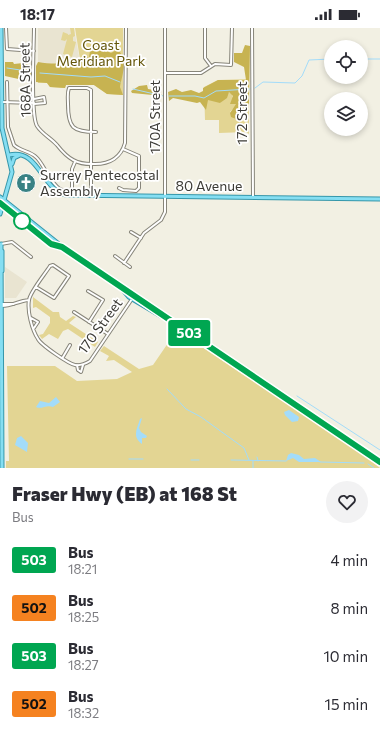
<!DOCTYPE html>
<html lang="en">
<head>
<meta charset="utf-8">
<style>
	:root { --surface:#fff; --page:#f2f2f3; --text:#2b2b33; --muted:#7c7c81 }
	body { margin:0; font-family:Commissioner,sans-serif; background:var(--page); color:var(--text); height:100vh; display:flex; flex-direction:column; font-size:15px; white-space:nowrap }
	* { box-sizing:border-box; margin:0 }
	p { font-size:13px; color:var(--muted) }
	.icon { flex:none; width:22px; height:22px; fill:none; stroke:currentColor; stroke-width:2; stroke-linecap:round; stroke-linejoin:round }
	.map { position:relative; height:440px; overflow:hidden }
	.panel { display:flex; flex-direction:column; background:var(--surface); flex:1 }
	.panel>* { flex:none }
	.badge { padding:0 8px; border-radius:3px; font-size:14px; line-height:26px }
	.tools { position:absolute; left:324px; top:12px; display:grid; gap:8px }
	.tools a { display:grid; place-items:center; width:44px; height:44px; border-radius:50%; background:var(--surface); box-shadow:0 2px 6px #0003; font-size:20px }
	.map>.badge { position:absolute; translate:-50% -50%; box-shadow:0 0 0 2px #fff }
	.round { display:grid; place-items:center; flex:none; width:42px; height:42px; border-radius:21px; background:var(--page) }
	.headline { display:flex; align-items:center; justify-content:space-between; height:68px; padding:0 12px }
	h1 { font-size:19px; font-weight:800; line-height:30px }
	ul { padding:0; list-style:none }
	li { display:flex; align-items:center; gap:12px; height:48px; padding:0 12px }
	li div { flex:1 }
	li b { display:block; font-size:15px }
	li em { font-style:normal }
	li .badge { min-width:44px; font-weight:700; text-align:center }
	.status { display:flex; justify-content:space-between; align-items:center; height:28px; padding:0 20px; background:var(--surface); direction:ltr }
	.status svg { height:11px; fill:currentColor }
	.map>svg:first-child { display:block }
</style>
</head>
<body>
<div class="status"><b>18:17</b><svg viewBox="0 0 49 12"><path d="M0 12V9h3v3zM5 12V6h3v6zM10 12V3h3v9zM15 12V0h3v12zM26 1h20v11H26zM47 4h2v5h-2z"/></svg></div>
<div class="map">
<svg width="380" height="440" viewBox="0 0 380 440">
	<rect width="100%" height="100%" fill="#f2f0e3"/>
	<path fill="#e9e4d1" d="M38 0H74L82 45 38 43Z
		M5 239 27 254 16 270H5Z"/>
	<path fill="#e3d593" d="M70 0H74L75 8 73 9V13L76 14 72 29 63 26 67 11 65 13 61 12 63 4 68 6V7L71 6Z
		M75 0H123V67L107 66 94 57H66L65 60 50 59 47 55H38V43L82 44Z
		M249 51V56L218 55 220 75 229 64 232 65 234 76H237L230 84 238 90 244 89 243 82 249 78V106L246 104 219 105V92H205L204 59 218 52Z
		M33 269 53 284H59L60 289 66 293 73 288 76 289 69 295 98 314 95 319 68 301 63 303 58 311 49 306 42 311 39 307 43 306 50 295V289L36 279 33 280Z
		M177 302 365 428 380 440H6V433H9L7 338H55L77 353 117 351 132 344 114 332 106 333 109 328 100 323 104 318 139 341 153 337Z"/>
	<path fill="#c7b351" d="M245 17 250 18 249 78 243 82 244 90 236 91 231 89 230 85 236 76H230L233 68 229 64 227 70 220 75 208 72 206 82 200 74 197 75 173 70 169 73 168 64 176 61 182 64 191 62 199 65 203 63V60L218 52H246L244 39 234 34V25H242Z
		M105 22 111 25 115 23H119C128 34 122 47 120 59L123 67 107 66 94 57H66L65 60 50 59 47 55 36 54V38L38 34C55 37 73 36 89 29L90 23Z
		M5 34H13L14 36 23 35 32 38V54L5 48Z
		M147 57 148 61 159 63 163 68 132 65 131 63 139 58Z"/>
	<path fill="#a3dcfa" d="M56 369 60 374 53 379C46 376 42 382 36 379L40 373 49 375Z
		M289 382 299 389 298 393 292 394 285 387 284 384Z
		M142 390 139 400 141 404 147 408 146 410H142V416C131 408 138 399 140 391Z
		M21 408 28 415 27 424 15 417 17 410Z
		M291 425 299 427 304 431 315 430 321 434H299L293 430 286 433 288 427Z"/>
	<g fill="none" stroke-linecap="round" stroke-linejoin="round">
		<path stroke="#a3dcfa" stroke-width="1" d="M361 31H380
			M7 40 27 43
			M40 45 91 49 105 48 120 54
			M255 60 263 54 295 55 302 48 309 32 331 31
			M133 61 163 68
			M169 68H195L204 70 216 63 250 61
			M167 361 186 381 201 389 244 420 249 432
			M297 368 380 422
			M257 429 258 433
			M129 431H143
			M191 432H199
			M231 432 286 433
			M320 434 364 435
			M368 436 374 440
			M253 440V433"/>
		<defs>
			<path id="minor" d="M6 0 7 21 34 23
				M34 0C34 18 30 86 37 98 42 106 51 110 57 117 68 131 77 137 95 136 110 136 121 129 125 115L126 0
				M205 0V30L211 38
				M252 0 253 169
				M165 45H201L215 36 231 37 232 0
				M7 54 8 99 14 117C20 123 30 123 36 129 45 136 55 171 72 161V141L75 134
				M2 74 34 75
				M34 76 45 75 44 69 34 71
				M119 160 123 162 136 163 139 160V128L123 121
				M91 168V62L87 60H69C67 65 68 71 68 76 68 100 73 104 96 104
				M131 204 141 210
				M1 216 12 214 31 229
				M115 228 130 239
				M124 235 144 205 161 192 165 184V0
				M36 259 54 270 69 248 53 237 50 238C45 246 30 264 29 272 27 283 32 302 38 311 41 317 69 336 75 337 81 338 85 336 90 333L132 271
				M88 263 103 272 89 294
				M2 276H14
				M2 278C12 278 18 273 29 272
				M74 284 108 306
				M31 290 38 294 34 300
				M63 329 70 317
				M77 337 78 342 81 344 83 337"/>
			<path id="major" d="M9 127C39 120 41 161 66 167L380 171
				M12 136 14 130 20 127
				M0 169 70 225 380 434
				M0 175 51 216 60 219
				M0 186 12 144 2 100 1 0
				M1 216 2 440
				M2 223V243
				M123 262 129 269 161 288"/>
		</defs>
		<use href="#minor" stroke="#87857a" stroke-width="4"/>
		<use href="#major" stroke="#3697aa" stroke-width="5"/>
		<use href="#minor" stroke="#fff" stroke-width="2"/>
		<use href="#major" stroke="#85def2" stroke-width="3"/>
	</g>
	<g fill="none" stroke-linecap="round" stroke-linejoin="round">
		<defs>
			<path id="line" d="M0 175 51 216 62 219 380 434"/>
		</defs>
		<use href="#line" stroke="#fff" stroke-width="9"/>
		<use href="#line" stroke="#00a651" stroke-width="6"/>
	</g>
	<defs>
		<symbol id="church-disc" viewBox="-11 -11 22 22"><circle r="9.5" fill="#398284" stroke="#fff"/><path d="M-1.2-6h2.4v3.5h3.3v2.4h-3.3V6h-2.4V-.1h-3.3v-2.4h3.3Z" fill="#fff"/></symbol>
	</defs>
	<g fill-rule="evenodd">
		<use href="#church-disc" x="15" y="144" width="22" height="22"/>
	</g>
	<circle fill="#fff" stroke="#00a651" stroke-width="2" cx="22" cy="193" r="8"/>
	<g text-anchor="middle" stroke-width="3.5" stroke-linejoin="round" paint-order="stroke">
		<g font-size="14" fill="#645508" stroke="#fff">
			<text x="101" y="22">Coast<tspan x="101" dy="16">Meridian Park</tspan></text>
		</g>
		<g font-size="14" fill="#3c3b36" stroke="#fff">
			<text transform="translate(25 52) rotate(-91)" y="5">168A Street</text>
			<text transform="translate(242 85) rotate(-90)" y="5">172 Street</text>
			<text transform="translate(155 89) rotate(-90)" y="5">170A Street</text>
			<text x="209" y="163">80 Avenue</text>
			<text transform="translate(100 298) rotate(-54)" y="5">170 Street</text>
		</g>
		<g font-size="14" fill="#3c3b36" stroke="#fff" text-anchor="start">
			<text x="40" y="152">Surrey Pentecostal<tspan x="40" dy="16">Assembly</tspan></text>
		</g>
	</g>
</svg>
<div class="tools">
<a><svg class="icon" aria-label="locate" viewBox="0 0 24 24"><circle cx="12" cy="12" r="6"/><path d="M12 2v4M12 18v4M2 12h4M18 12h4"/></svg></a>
<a><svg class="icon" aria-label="layers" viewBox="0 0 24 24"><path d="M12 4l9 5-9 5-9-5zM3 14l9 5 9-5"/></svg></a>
</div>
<b class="badge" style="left:189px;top:305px;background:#00a651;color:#fff">503</b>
</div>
<section class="panel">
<div class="headline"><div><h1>Fraser Hwy (EB) at 168 St</h1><p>Bus</p></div><a class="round"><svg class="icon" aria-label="heart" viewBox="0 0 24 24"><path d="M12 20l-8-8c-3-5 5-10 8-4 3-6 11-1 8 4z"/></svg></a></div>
<ul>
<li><span class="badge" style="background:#00a651;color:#fff">503</span><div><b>Bus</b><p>18:21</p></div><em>4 min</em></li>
<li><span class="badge" style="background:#f58220;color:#111">502</span><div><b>Bus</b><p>18:25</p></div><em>8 min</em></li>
<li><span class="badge" style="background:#00a651;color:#fff">503</span><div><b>Bus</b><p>18:27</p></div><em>10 min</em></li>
<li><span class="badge" style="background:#f58220;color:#111">502</span><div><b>Bus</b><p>18:32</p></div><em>15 min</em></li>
</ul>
</section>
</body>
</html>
